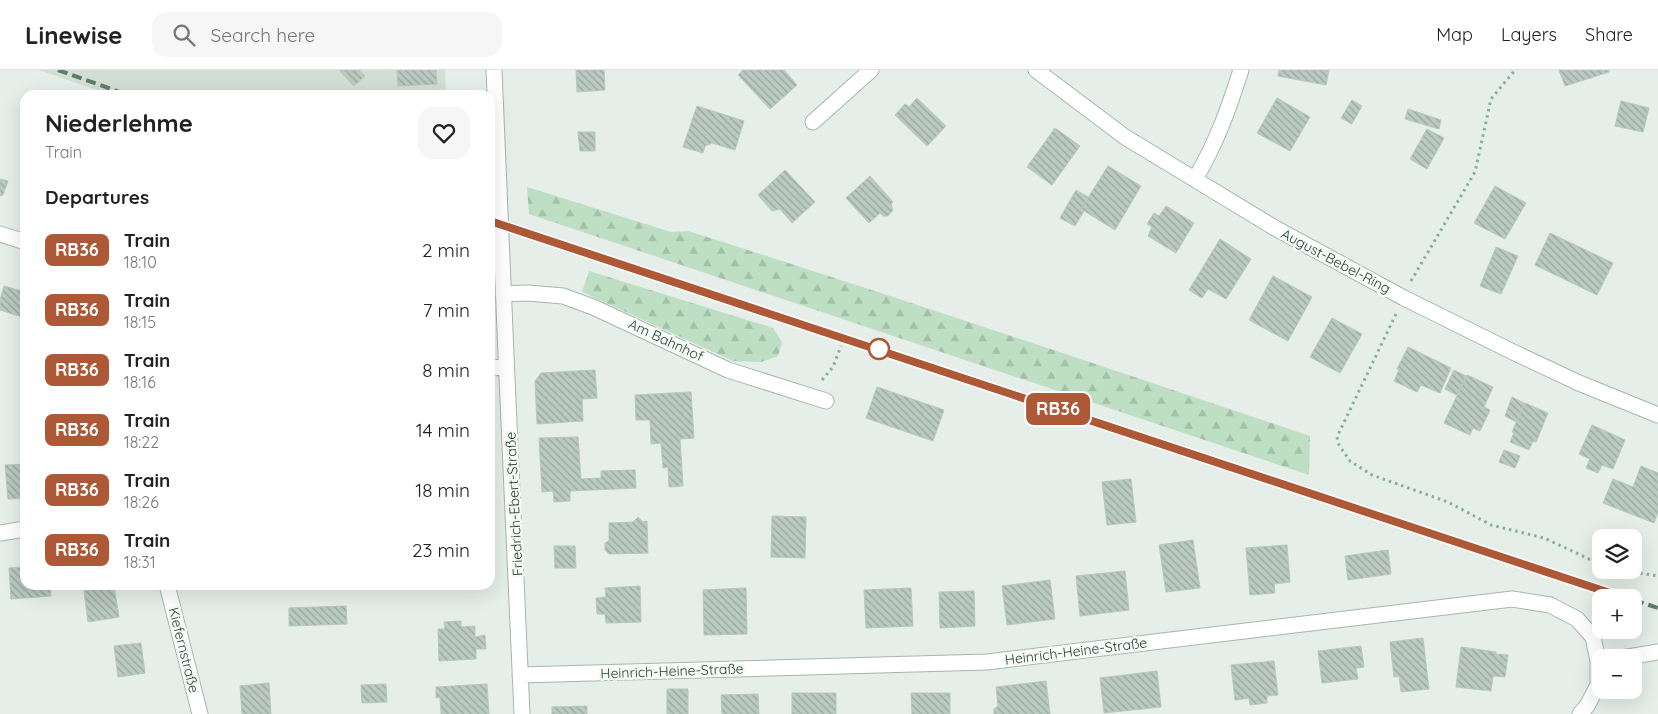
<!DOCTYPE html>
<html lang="en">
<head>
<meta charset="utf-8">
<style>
	:root { --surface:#fff; --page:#f6f6f6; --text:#222; --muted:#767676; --line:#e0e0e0 }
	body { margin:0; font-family:Quicksand,sans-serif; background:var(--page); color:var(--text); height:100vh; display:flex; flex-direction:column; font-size:19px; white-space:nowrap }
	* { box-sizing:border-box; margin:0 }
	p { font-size:16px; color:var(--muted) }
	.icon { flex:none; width:28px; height:28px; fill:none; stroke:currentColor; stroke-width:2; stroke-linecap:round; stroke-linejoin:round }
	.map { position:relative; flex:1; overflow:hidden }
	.side { position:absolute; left:20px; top:20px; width:475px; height:500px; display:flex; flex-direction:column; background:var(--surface); border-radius:15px; box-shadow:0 5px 20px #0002 }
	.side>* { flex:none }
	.badge { padding:0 10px; border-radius:8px; font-size:18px; line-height:32px }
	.buttons { position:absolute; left:1592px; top:459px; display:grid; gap:10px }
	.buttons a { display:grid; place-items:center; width:50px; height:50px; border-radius:10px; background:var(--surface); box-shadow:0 5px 20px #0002; font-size:25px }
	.map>.badge { position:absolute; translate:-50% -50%; box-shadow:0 0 0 2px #fff }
	h2 { padding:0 25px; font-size:19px; line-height:45px }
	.round { display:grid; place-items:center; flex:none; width:52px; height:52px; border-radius:15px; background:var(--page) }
	.overview { display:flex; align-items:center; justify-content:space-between; height:85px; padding:0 25px }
	h1 { font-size:24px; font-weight:700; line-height:38px }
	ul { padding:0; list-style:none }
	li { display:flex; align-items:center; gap:15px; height:60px; padding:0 25px }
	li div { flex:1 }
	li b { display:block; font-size:19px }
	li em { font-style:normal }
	li .badge { min-width:55px; font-weight:700; text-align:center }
	header { display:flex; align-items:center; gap:30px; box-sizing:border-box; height:70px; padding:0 25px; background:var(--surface); border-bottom:1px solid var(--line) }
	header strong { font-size:24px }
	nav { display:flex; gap:28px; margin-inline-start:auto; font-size:18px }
	.search { width:350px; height:45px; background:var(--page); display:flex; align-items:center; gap:12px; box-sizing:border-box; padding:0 18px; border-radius:15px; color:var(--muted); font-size:19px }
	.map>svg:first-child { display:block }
</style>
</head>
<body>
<header>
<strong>Linewise</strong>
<div class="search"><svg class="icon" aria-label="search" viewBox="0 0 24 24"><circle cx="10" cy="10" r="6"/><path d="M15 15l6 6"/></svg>Search here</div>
<nav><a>Map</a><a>Layers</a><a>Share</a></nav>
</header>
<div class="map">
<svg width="1658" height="644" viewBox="0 0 1658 644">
	<defs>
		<pattern id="forest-firs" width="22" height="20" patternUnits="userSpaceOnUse" patternTransform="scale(1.25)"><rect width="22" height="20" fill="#bedfc3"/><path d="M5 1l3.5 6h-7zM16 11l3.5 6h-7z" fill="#a3c0a8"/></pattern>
		<pattern id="building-back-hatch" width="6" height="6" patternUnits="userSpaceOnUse" patternTransform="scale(1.25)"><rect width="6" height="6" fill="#bac9c1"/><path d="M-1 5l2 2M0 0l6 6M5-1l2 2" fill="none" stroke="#97a59e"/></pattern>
	</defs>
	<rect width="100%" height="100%" fill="#e5eee9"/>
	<path fill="#d3ded7" d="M39 0H445L446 25H111Z"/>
	<path fill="url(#forest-firs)" d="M527 117 671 162 688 161C896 227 1103 296 1310 366L1309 405 529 144Z
		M589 201 773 258 782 272 778 286 761 292 733 291 582 222Z"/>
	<path fill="url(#building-back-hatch)" stroke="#b7c8bf" d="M339 0H359L365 6 354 16Z
		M397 0H436L437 14 398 16Z
		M576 0H604L605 20 577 22Z
		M743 0H784L797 15 770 39 738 5Z
		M1279 0H1329L1326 15 1278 6Z
		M1559 0H1609V2L1565 16Z
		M247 20 261 25H246Z
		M917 28 946 56 927 76 895 45 905 34 909 37Z
		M1277 28 1310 47 1290 81 1257 63Z
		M1352 30 1362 36 1352 54 1341 48Z
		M1621 31 1649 38 1643 62 1615 56Z
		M697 36 744 51 735 80 712 73 705 76 703 83 683 77Z
		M1408 39 1441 50 1439 59 1405 49Z
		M1055 58 1080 76 1052 115 1027 97Z
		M1427 59 1444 68 1427 99 1410 89Z
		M578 62H595V81H580Z
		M1108 96 1141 116 1115 160 1081 139Z
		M785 100 815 132 792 153 780 139 772 141 758 125Z
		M870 106 893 132 891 134 893 140 888 146H883L880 143 869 153 846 128Z
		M0 109 8 111 3 125 0 126Z
		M1495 116 1526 133 1505 169 1474 153Z
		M1076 120 1088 127 1081 139 1084 141 1075 156 1060 148Z
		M1166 136 1194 153 1176 183 1148 166 1152 157 1147 154 1154 143 1159 146Z
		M1550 163 1613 193 1597 225 1535 195Z
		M1220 169 1251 189 1226 229 1208 219 1202 228 1189 220Z
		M1496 177 1518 186 1501 224 1480 216Z
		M1273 206 1312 227 1288 271 1249 250Z
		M4 216 25 222V248L0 240V230Z
		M1332 248 1362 264 1340 303 1310 287Z
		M1408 277 1451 298 1440 323 1421 315 1417 322 1394 311 1399 300 1397 299Z
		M595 300 597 328 582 329 583 351 537 354 535 311 541 303Z
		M1454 300 1466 306 1457 325 1445 319Z
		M1467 305 1493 317 1484 337 1490 340 1480 361 1473 358 1470 365 1444 353Z
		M877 317 944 340 933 371 866 348Z
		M691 322 694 368 680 369 683 416 669 417 668 397 663 398 661 373 651 374 650 350H636L635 325Z
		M1512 327 1524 333 1516 352 1505 346Z
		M1525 333 1548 343 1536 372 1533 371 1529 380 1510 372 1514 363 1512 362Z
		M1592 355 1625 370 1613 399 1602 395 1598 403 1586 398 1590 389 1579 384Z
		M578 367 581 409 601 408V401L635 400 636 418 570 421V431L554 432 553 421 542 422 539 368Z
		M1504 380 1520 386 1515 398 1499 392Z
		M25 394V428L8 429 5 395Z
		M1641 396 1658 403V442L1654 453 1603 433 1613 409 1633 417Z
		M1131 409 1136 452 1107 455 1102 412Z
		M772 446 806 447 805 488 771 487Z
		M638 447 643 452 647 451 648 483 609 484 605 480V473L609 471V453L633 452Z
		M1193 470 1200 518 1166 522 1159 475Z
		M1287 475 1290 512 1274 514 1275 523 1250 525 1246 478Z
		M554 476H575L576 498H555Z
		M1388 480 1391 504 1348 510 1345 486Z
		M25 497V515H50L51 526 11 529 9 498Z
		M1125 501 1129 540 1080 546 1076 506Z
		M1050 510 1055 549 1007 555 1002 516Z
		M114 516 119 547 88 552 84 521Z
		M640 516 641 552 606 553 605 544H597L596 528 606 527 605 518Z
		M746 518 747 564 704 565 703 520Z
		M911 518 913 556 866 558 864 520Z
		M974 521 975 556 940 558 939 522Z
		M346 536 347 554 289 556V538Z
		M461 551V557L475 556V567L485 565 486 579H476V589L439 591 438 559H445L444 552Z
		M1423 568 1429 619 1401 622 1399 606 1394 607 1390 572Z
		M141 573 145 603 118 607 114 576Z
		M1361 576 1364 597 1356 598 1358 609 1322 613 1318 581Z
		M1461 577 1496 582V584L1508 585 1505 607 1493 606 1491 621 1456 617Z
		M1274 591 1278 625 1267 626V633L1250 635 1249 628 1235 630 1231 595Z
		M1157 601 1161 637 1104 643 1100 608Z
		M1046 611 1050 644H994V639L998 636 996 617Z
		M269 613 271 644H242L240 616Z
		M386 614 387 632 362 633 361 615Z
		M487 614 489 644H441L440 627 436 628V617Z
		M667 619H688V644H667Z
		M792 623H836V644H792Z
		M911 623H950V644H912Z
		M758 624 759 644H722L721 625Z
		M587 636V644H552V637Z"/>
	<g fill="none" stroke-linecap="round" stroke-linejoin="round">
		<defs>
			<path id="minor" d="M494 0C502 215 513 429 522 644
				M1036 0 1125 67 1275 158 1404 228 1515 283 1579 313 1658 345
				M813 52 871 0
				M1195 109C1216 74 1229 38 1241 0
				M0 164 25 172
				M503 224 528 223 563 226 593 237 728 300 826 331
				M490 298 506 297
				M0 463 25 459
				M167 515 200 644
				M1622 588 1658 582
				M520 605 987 592 1512 529 1550 535 1577 549 1593 567 1598 591V615L1587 636 1580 644"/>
		</defs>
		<use href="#minor" stroke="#a7b6af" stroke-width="17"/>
		<path stroke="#86b19e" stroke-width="3" stroke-dasharray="2.5 4" stroke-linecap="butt" d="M1411 211 1475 102 1491 29 1515 0
			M1396 244 1337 367 1339 375 1350 391 1372 405 1448 432 1491 455 1544 468 1589 489 1601 493
			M822 310 833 297 841 276
			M1621 500 1658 506"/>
		<use href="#minor" stroke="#fff" stroke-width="15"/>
		<path stroke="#5f7b70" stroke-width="4" stroke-dasharray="10 5" stroke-linecap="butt" d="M58 0 128 25
			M490 151 1625 528
			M1634 530 1658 538"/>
	</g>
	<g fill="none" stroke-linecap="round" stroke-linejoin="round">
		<defs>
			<path id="line" d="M490 151 1625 528"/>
		</defs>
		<use href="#line" stroke="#fff" stroke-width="11"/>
		<use href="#line" stroke="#ad5937" stroke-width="8"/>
	</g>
	<circle fill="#fff" stroke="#ad5937" stroke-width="2.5" cx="879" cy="279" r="10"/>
	<g text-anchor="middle" stroke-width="5" stroke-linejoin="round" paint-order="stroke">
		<g font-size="14" fill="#244035" stroke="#f6faf7">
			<text transform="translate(1336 191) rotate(28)" y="5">August-Bebel-Ring</text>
			<text transform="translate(666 270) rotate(25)" y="5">Am Bahnhof</text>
			<text transform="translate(514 434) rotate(-93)" y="5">Friedrich-Ebert-Straße</text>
			<text transform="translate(184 580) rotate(76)" y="5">Kiefernstraße</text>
			<text transform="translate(1076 581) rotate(-7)" y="5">Heinrich-Heine-Straße</text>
			<text transform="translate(672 601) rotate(-2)" y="5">Heinrich-Heine-Straße</text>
		</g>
	</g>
</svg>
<div class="buttons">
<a><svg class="icon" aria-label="layers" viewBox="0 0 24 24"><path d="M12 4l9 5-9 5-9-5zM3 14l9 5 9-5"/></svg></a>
<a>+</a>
<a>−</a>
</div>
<b class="badge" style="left:1058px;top:339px;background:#ad5937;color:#fff">RB36</b>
<section class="side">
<div class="overview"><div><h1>Niederlehme</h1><p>Train</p></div><a class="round"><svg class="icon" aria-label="heart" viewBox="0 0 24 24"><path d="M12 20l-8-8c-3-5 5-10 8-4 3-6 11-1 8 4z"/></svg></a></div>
<h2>Departures</h2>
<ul>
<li><span class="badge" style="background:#ad5937;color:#fff">RB36</span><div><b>Train</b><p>18:10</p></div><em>2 min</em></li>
<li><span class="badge" style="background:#ad5937;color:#fff">RB36</span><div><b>Train</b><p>18:15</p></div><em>7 min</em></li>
<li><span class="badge" style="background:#ad5937;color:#fff">RB36</span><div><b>Train</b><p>18:16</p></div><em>8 min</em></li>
<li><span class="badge" style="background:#ad5937;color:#fff">RB36</span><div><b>Train</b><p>18:22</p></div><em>14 min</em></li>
<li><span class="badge" style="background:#ad5937;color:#fff">RB36</span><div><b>Train</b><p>18:26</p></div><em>18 min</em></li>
<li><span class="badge" style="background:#ad5937;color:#fff">RB36</span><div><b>Train</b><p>18:31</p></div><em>23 min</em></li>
</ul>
</section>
</div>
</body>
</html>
